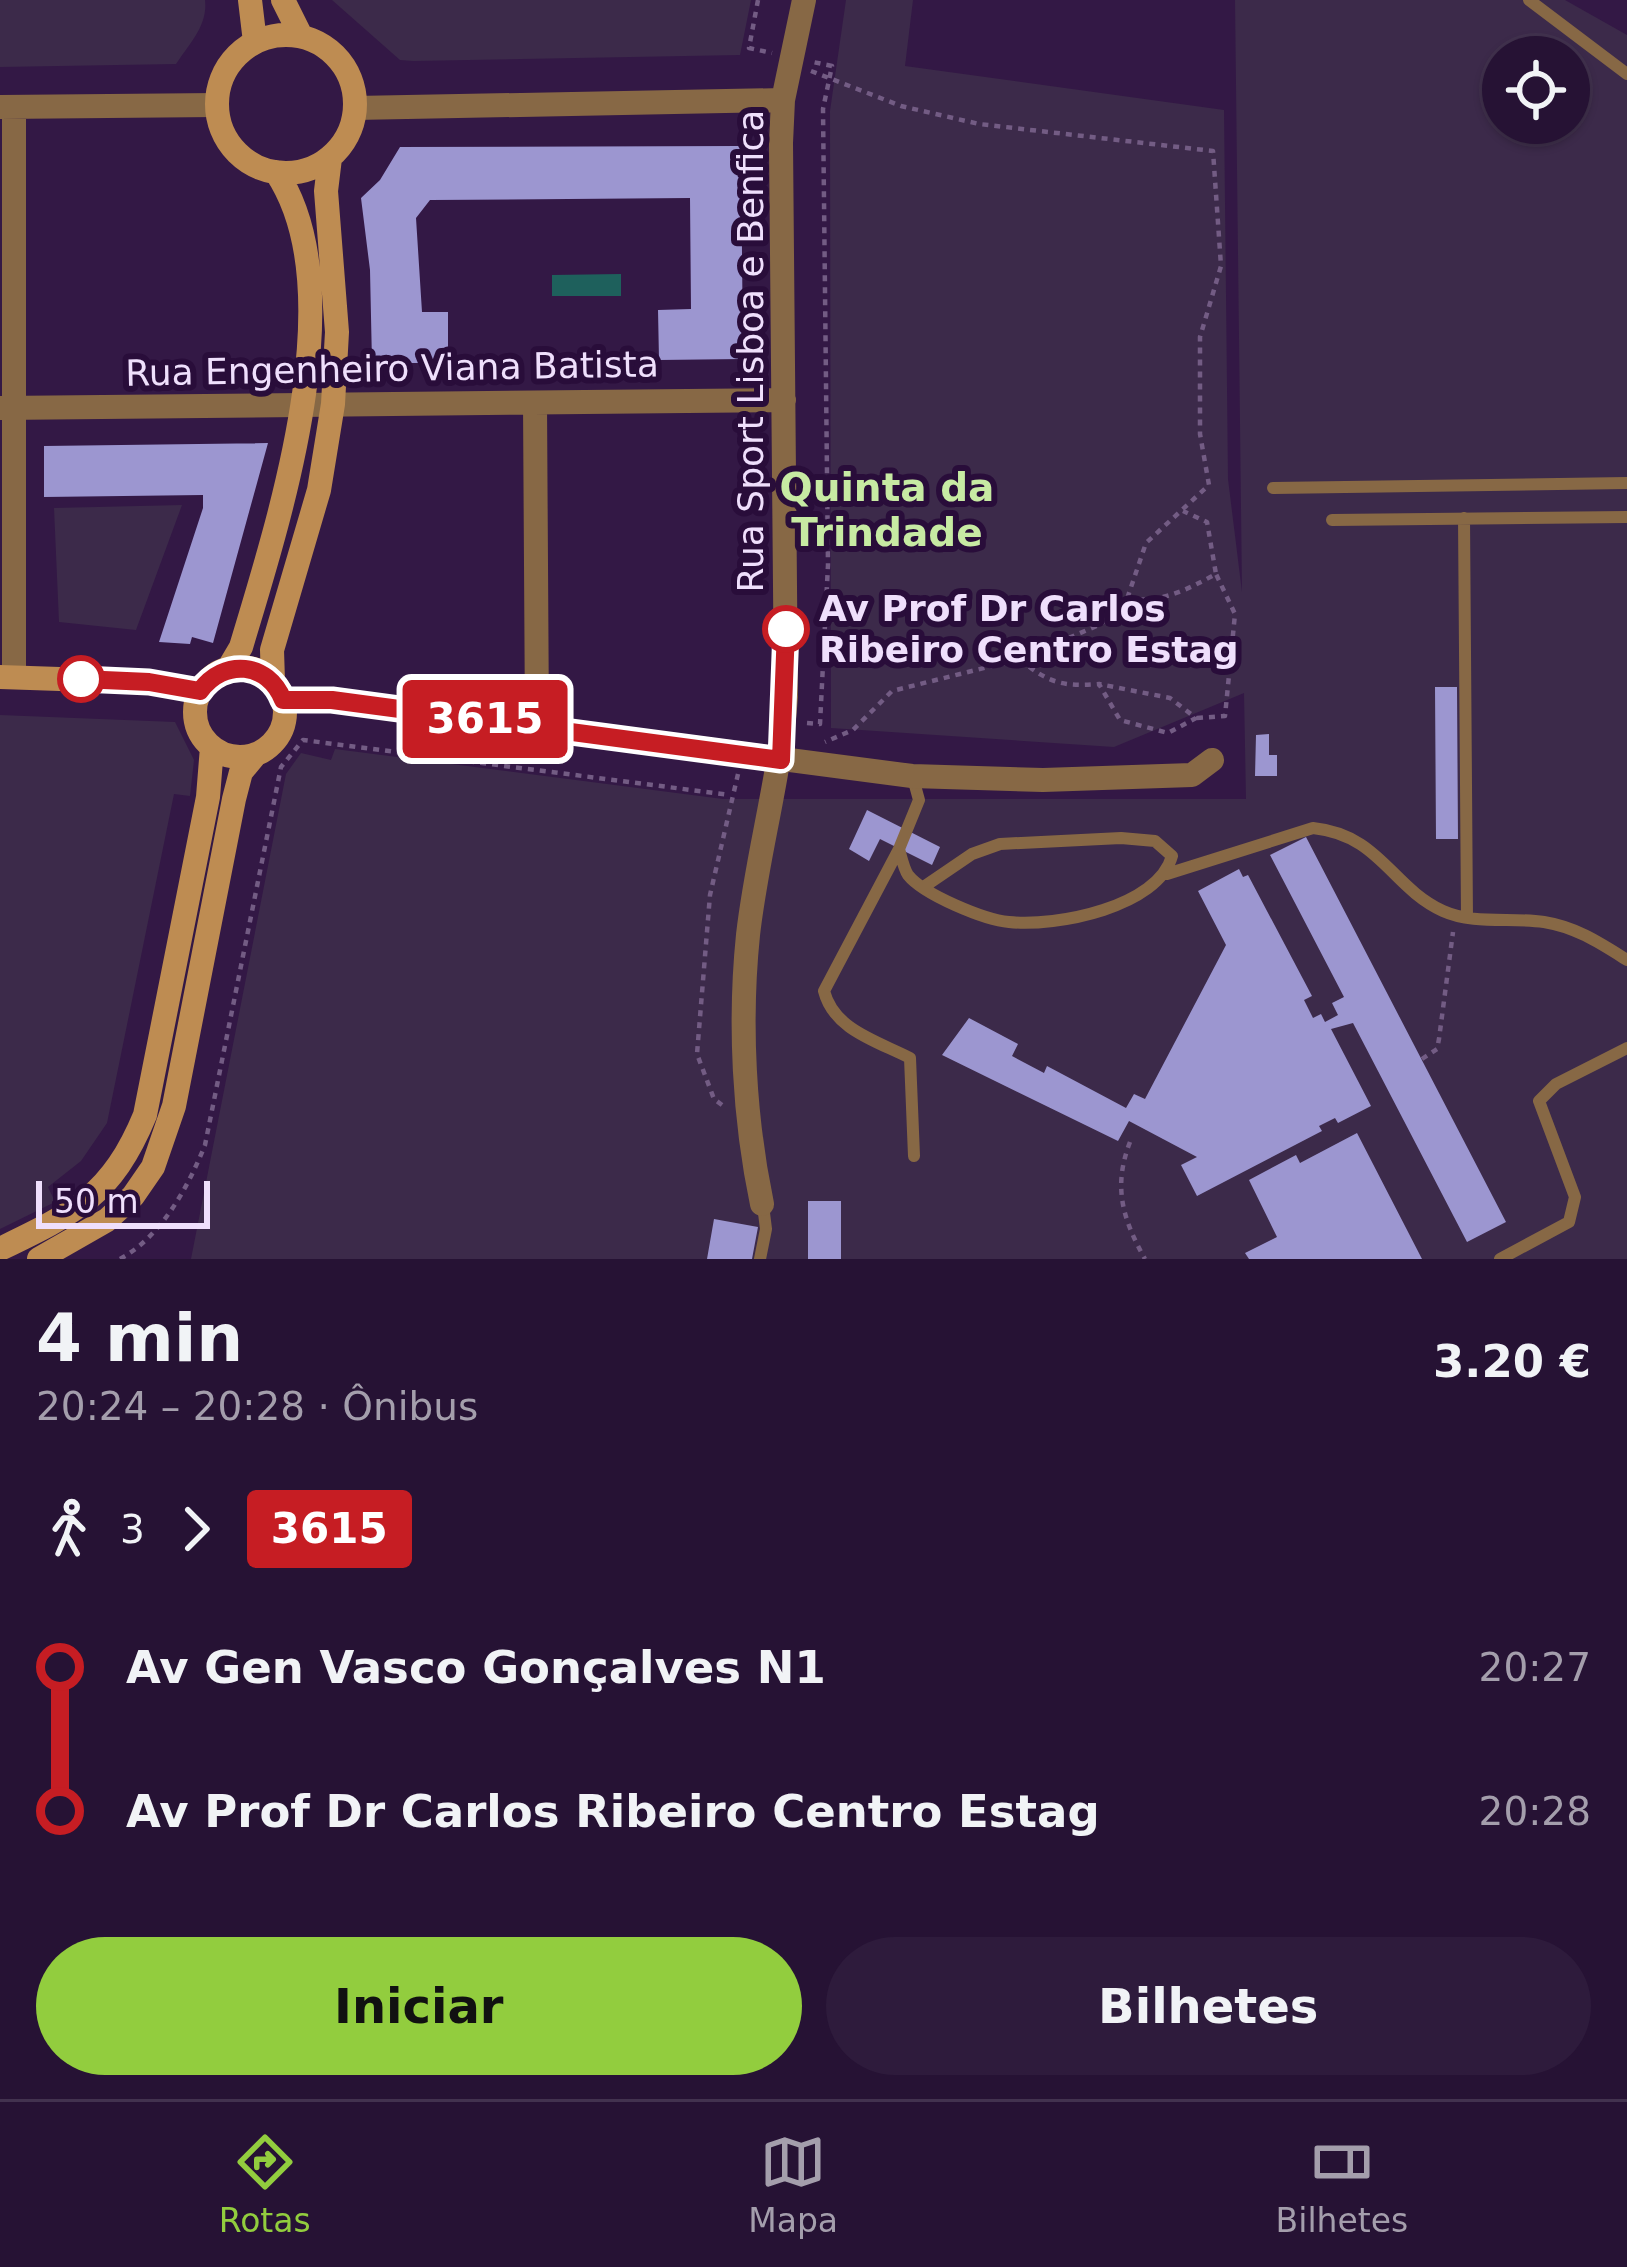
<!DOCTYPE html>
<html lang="pt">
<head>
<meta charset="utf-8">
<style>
	:root { --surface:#261234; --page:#2e1b3c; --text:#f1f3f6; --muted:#a49eac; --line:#42324f; --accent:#92cd3e }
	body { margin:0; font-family:"DejaVu Sans",sans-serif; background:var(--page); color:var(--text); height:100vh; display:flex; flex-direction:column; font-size:45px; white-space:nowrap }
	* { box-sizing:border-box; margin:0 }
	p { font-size:39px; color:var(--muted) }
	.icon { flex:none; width:66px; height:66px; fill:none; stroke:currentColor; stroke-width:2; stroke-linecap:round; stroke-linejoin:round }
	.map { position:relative; height:1259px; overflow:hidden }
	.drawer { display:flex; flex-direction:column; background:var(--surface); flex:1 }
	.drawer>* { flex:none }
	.badge { padding:0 24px; border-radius:9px; font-size:42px; line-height:78px }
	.fabs { position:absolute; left:1482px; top:36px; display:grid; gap:24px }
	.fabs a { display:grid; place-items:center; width:108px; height:108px; border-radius:50%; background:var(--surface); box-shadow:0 3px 9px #0004,0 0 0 3px var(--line); font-size:60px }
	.scale { position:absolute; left:36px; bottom:30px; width:174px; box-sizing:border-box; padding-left:12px; border:6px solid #efdffc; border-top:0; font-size:33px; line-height:42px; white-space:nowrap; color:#efdffc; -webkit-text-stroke:9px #290d3a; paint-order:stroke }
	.map>.badge { position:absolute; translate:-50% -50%; box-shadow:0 0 0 6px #fff }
	.legs { display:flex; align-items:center; gap:18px; height:132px; padding:0 36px; font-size:39px }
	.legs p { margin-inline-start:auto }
	.headline { display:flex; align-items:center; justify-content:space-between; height:204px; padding:0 36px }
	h1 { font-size:66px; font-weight:600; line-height:90px }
	.action { display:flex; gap:24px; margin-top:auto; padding:24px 36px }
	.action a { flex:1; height:138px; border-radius:72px; background:var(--accent); color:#111; font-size:48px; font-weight:600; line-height:138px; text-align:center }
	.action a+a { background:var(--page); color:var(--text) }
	ul { padding:0 36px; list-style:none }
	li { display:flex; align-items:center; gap:42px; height:144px; font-size:45px }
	li i { display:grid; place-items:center; width:18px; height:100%; margin:0 15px; background:currentColor }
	li i::after { content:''; width:30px; height:30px; margin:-15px; border:9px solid; border-radius:50%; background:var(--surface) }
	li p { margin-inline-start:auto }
	li:first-child i { background:linear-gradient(#0000 50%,currentColor 0) }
	li:last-child i { background:linear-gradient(currentColor 50%,#0000 0) }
	.dock { display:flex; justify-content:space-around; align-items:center; height:168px; border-top:3px solid var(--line); background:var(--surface); font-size:33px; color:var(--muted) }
	.dock a { display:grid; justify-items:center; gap:6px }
	.dock .selected { color:var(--accent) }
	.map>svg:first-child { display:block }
</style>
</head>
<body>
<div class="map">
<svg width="1627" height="1259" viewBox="0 0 1627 1259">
	<rect width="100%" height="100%" fill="#331845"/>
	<path fill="#3c2a4a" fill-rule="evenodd" d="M0 0H205C208 25 190 43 176 64L0 67Z
		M332 0H751L740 55 413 61 400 60Z
		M846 0H913L905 66 1224 110 1228 479 1242 592 1235 0H1565L1627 35V1259H191L286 774 301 753 331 760 335 749 723 799H1246L1244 693 1114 747 831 728 830 111ZM1503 57H1569V123H1503Z
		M182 505 136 630 59 622 54 508Z
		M0 715 175 722 194 760 190 796 174 794 107 1123 81 1161 48 1187 55 1202 0 1229Z"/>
	<path fill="#1e605c" d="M621 274V296H552V275Z"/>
	<path fill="#9c96d0" d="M741 146 743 359 659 360 658 310 691 309 690 198 430 200 416 218 422 312H448V363H372L370 270 361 198 380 180 400 147Z
		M268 443 213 643 192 637 190 644 159 642 203 508V495L44 497V446Z
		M1435 687H1457L1458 839H1436Z
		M1269 734V755H1277V776H1255L1256 735Z
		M867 810 940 847 932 865 880 839 869 861 849 849Z
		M1306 837 1506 1222 1467 1242 1353 1023 1331 1029 1371 1106 1338 1123 1335 1118 1319 1126 1322 1131 1197 1196 1181 1165 1197 1157 1129 1121 1118 1141 942 1055 969 1018 1018 1044 1012 1056 1044 1073 1047 1066 1126 1108 1134 1094 1145 1099 1226 945 1198 891 1239 869 1243 877 1248 875 1312 996 1304 1000 1313 1018 1321 1014 1325 1022 1338 1015 1332 1003 1344 997 1270 855Z
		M1357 1133 1422 1259H1249L1245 1253 1277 1237 1249 1180 1296 1155 1300 1163Z
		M808 1201H841V1259H808Z
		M714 1219 758 1227 752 1259H707Z"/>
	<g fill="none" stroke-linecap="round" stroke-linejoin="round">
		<path stroke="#735c84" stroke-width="4.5" stroke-dasharray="6 6" stroke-linecap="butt" d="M758 0 749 48 772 53
			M811 71 901 106 979 124 1213 151 1221 266 1200 337V434L1209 485 1146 543 1127 599 1101 624 1020 659 892 691 853 730 825 742
			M1127 599C1162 603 1186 590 1216 574L1207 522 1183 511
			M1020 659C1047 683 1064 687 1099 684L1120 720 1168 733 1196 718 1170 698 1099 684
			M1197 718 1225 716 1235 614 1216 574
			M807 723 820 724 828 565 823 109 832 66 813 62
			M1422 1059 1437 1049 1439 1039 1453 932
			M722 1105 714 1099 697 1054 710 895 738 774
			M1130 1142C1113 1186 1122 1218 1145 1259
			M120 1259C162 1236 188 1187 205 1145L281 767 303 740 730 795"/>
		<path stroke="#876845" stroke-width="12" d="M1529 0 1627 74
			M1273 488 1627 483
			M1464 518 1467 918
			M1332 520 1627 517
			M913 778 919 800 899 849C901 856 904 869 908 875 924 895 985 920 1009 922 1057 927 1158 907 1172 856L1155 841 1121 838 1000 844 972 854 925 886
			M899 849 824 991C834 1030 877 1041 910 1058L914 1156
			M1167 874 1313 828C1380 835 1391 887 1443 911 1474 925 1511 917 1544 922 1576 927 1600 943 1627 960
			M760 1259 766 1229 763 1205
			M1500 1259 1569 1222 1575 1197 1539 1101 1556 1084 1627 1048"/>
		<path stroke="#876845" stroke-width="24" d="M0 107 217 105
			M14 107V677
			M355 108 783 100
			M535 403 537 725
			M0 408 784 400
			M283 700H332L912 776 1043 780 1192 775 1212 760
			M762 1204C744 1118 739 1023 748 935 757 855 780 778 786 697L781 143 783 100 804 0"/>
		<path stroke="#be8c52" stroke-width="24" d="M250 0 255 42
			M283 0 301 36
			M217 104a69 69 0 1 1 138 0a69 69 0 1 1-138 0Z
			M195 712a45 45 0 1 1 90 0a45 45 0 1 1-90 0Z
			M228 669 241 647C278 523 355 290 276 172
			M0 677 149 682 200 691
			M273 681 272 650 319 490 333 404 337 332 326 191 330 158
			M0 1249C75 1213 112 1195 145 1115L208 797 212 747
			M39 1259 107 1220 133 1196 153 1167 174 1106 234 799 241 772 256 754"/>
	</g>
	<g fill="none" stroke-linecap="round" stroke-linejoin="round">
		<defs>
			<path id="line-1" d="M81 679 149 682 200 691C224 658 268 662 283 700H332L781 760 786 629"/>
		</defs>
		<use href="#line-1" stroke="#fff" stroke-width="27"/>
		<use href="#line-1" stroke="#c61d23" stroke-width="18"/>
	</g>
	<g fill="#fff" stroke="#c61d23" stroke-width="6">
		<circle cx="786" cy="629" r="21"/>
		<circle cx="81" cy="679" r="21"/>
	</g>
	<g text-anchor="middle" stroke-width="12" stroke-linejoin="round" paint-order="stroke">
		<g font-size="36" fill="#efdffc" stroke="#290d3a">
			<text transform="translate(750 351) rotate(-90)" y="13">Rua Sport Lisboa e Benfica</text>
			<text transform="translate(392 368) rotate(-1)" y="13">Rua Engenheiro Viana Batista</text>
		</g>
		<g font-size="36" font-weight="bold" fill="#efdffc" stroke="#290d3a" text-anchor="start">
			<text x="819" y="621">Av Prof Dr Carlos<tspan x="819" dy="41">Ribeiro Centro Estag</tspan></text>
		</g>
		<g font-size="39" font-weight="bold" fill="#c7eaa3" stroke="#290d3a">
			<text x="887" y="501">Quinta da<tspan x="887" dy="45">Trindade</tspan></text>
		</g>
	</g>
</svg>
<div class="fabs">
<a><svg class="icon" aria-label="locate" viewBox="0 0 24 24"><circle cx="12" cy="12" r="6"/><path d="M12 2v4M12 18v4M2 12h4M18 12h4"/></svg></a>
</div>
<div class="scale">50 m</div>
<b class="badge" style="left:485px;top:719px;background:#c61d23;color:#fff">3615</b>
</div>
<section class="drawer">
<div class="headline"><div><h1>4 min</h1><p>20:24 – 20:28 · Ônibus</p></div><b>3.20 €</b></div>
<div class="legs"><svg class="icon" aria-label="walk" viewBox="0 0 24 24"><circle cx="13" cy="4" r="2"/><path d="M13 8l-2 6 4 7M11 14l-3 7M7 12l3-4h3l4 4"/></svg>3<svg class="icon" aria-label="forward" viewBox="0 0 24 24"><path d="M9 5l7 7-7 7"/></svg><b class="badge" style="background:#c61d23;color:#fff">3615</b></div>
<ul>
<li><i style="color:#c61d23"></i><b>Av Gen Vasco Gonçalves N1</b><p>20:27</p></li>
<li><i style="color:#c61d23"></i><b>Av Prof Dr Carlos Ribeiro Centro Estag</b><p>20:28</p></li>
</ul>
<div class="action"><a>Iniciar</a><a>Bilhetes</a></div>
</section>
<nav class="dock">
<a class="selected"><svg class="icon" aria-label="directions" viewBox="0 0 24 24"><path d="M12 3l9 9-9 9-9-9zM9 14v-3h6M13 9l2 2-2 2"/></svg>Rotas</a>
<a><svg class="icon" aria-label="map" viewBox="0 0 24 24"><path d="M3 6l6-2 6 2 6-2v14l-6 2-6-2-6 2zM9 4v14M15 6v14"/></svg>Mapa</a>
<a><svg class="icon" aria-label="tickets" viewBox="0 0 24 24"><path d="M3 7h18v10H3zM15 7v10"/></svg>Bilhetes</a>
</nav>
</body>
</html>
